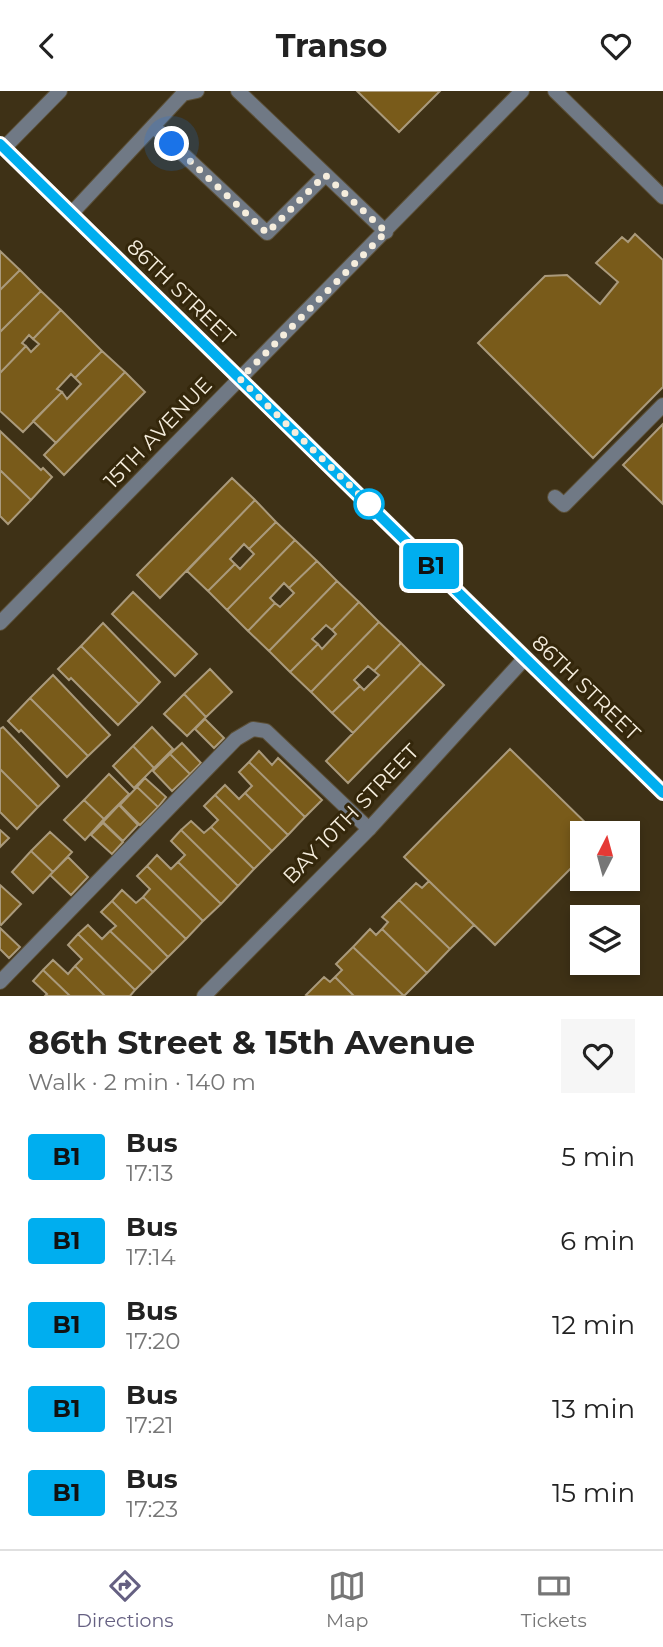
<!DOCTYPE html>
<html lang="en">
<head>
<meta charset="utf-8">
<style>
	:root { --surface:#fff; --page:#f6f6f6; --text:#222; --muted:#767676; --line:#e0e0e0; --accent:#656082 }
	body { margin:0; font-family:Montserrat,sans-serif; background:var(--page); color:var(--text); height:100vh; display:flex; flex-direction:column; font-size:26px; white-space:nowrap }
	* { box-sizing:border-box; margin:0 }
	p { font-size:23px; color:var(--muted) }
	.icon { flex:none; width:38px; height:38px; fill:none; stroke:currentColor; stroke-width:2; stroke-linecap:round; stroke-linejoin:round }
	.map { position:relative; height:905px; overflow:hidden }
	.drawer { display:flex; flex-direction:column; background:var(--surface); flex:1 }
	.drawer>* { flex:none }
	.badge { padding:0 14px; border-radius:5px; font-size:24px; line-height:46px }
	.needle { width:46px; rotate:6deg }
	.fabs { position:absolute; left:570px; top:730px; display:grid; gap:14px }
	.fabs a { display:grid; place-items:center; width:70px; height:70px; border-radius:0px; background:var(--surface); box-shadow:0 4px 10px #0003; font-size:35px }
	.you { position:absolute; width:35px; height:35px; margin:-18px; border:5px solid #fff; border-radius:50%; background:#1a73e8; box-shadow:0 0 0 10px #1a73e833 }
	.map>.badge { position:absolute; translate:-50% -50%; box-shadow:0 0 0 4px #fff }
	.round { display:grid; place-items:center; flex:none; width:74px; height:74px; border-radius:0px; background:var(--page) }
	.head { display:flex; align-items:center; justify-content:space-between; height:119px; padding:0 28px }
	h1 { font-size:33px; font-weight:700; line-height:52px }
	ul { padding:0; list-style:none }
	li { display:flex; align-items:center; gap:21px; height:84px; padding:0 28px }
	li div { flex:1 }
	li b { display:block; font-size:26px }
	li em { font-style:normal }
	li .badge { min-width:77px; font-weight:700; text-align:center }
	header { display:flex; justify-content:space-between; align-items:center; height:91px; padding:0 28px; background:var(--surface); font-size:32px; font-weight:700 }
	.tabs { display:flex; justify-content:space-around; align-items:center; height:98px; border-top:2px solid var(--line); background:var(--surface); font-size:19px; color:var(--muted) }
	.tabs a { display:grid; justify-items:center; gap:4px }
	.tabs .selected { color:var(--accent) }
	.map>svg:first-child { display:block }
</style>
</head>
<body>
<header><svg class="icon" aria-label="back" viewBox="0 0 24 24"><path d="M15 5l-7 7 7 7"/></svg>Transo<svg class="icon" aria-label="heart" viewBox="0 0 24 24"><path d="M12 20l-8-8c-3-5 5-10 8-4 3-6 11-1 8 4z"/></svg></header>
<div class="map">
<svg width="663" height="905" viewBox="0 0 663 905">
	<rect width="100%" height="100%" fill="#3e3116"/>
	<path fill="#795b1a" stroke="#aa9a7c" stroke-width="2" d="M357 0H440L399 41Z
		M635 143 663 169V296L593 367 478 252 545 185 567 184 600 213 618 191 596 172 622 146 628 151Z
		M0 160 20 179 0 199Z
		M20 179 41 200 0 241V199Z
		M41 200 61 219 33 248 29 244 22 252 26 255 0 282V241Z
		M61 219 102 260 75 287 71 283 57 298 62 301 23 341 0 320V282L26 255 31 261 39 253 33 248Z
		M102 260 125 281 56 352 33 330 62 301 67 308 81 293 75 287Z
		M125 281 145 301 64 384 44 364Z
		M663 333V413L623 374Z
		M0 340 41 379 43 377 52 386 31 409 0 379Z
		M0 379 31 409 8 433 0 425Z
		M232 387 255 409 160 507 137 484Z
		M255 409 276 431 249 458 244 453 230 468 235 473 208 500 187 480Z
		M276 431 295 449 227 519 208 500 235 473 240 478 254 463 249 458Z
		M295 449 317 470 289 497 284 492 270 507 275 512 248 540 227 519Z
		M317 470 337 490 269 560 248 540 275 512 280 516 294 502 289 497Z
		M337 490 359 511 332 539 326 534 312 548 318 553 290 581 269 560Z
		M133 501 197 563 175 585 112 523Z
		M359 511 379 531 311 601 290 581 318 553 322 558 336 543 332 539Z
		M379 531 401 552 374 580 368 575 354 589 360 595 332 622 311 601Z
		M103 532 160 591 139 613 81 555Z
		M401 552 421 572 353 642 332 622 360 595 364 599 379 584 374 580Z
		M81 555 139 613 118 634 71 587 69 589 58 578Z
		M421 572 444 594 348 692 326 670Z
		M210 578 232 601 206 626 184 603Z
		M53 584 110 644 88 665 30 607Z
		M184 603 206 626 187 645 164 623Z
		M30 607 88 665 67 686 21 639 19 641 8 630Z
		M205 628 224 647 214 657 195 638Z
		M3 636 59 695 38 716 0 678V638Z
		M152 636 173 658 154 677 133 655Z
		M182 652 201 672 190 683 170 663Z
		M133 655 154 677 134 697 113 675Z
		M510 658 596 742H583V765L495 854 404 766Z
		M259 660 272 674 278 667 322 709 305 726 249 671Z
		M170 663 190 683 172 700 153 680Z
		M249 671 305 726 288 744 245 702 252 695 239 681Z
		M0 678 38 716 17 738 0 721Z
		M109 683 129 703 104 728 84 709Z
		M145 687 166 706 158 716 137 696Z
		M225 694 239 708 245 702 288 744 272 760 215 704Z
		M137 696 158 716 140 734 120 714Z
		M215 704 272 760 254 778 211 736 218 729 204 715Z
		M84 709 104 728 85 749 64 729Z
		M119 714 138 734 123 750 103 731Z
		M191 730 204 742 211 736 254 778 238 795 181 739Z
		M103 732 123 751 112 763 91 744Z
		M0 739 9 747 0 756Z
		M181 739 238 795 221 813 178 771 185 764 171 750Z
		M50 741 72 761 53 781 31 760Z
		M31 760 53 781 33 802 12 781Z
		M157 764 171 778 178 771 221 813 203 830 147 775Z
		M68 766 88 786 71 804 50 784Z
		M147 775 203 830 186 848 143 806 150 798 137 785Z
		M429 790 474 834 450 858 399 809 416 792 422 797Z
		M0 794 21 813 1 834 0 833Z
		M122 799 136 812 143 806 186 848 168 866 112 810Z
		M399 809 450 858 427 882 382 838 388 831 382 826Z
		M112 810 168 866 153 881 110 840 116 835 101 821Z
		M88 834 102 848 110 840 153 881 135 899 78 843Z
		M0 837 20 856 9 867 0 858Z
		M370 838 376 844 382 838 427 882 404 905 353 856Z
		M78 843 135 899 130 905H105L75 875 82 868 68 854Z
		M353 856 404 905H354L335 886 342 879 336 873Z
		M53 869 68 883 75 875 105 905H70L43 879Z
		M43 879 70 905H45L47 903 33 890Z
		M324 886 330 891 335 886 354 905H308L306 904Z"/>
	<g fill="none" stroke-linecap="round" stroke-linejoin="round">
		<defs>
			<path id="service" d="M238 0 386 141
				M153 35 267 142 325 84
				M4 57 60 0
				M71 123 183 3 197 0
				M555 406 564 414 663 314
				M0 891 236 648 253 638 266 640 369 738"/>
			<path id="minor" d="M555 0 663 106
				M0 532 522 0
				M204 905 369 738 525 567"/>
			<path id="secondary" d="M0 53 663 701"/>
		</defs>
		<use href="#service" stroke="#5b4f36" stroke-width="16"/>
		<use href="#minor" stroke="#5b4f36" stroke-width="16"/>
		<use href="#secondary" stroke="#5b4f36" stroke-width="16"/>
		<use href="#service" stroke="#707985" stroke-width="14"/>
		<use href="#minor" stroke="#707985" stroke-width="14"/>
		<use href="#secondary" stroke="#93a1b3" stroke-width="14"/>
	</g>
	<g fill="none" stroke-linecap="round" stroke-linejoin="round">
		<defs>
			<path id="line" d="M0 53 663 702"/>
		</defs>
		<use href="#line" stroke="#fff" stroke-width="16"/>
		<use href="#line" stroke="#00aeef" stroke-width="10"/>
		<path stroke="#f5eddd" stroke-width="7" stroke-dasharray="0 12.6" d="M172 53 267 142 325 84 386 141 240 288 369 413"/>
	</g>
	<circle fill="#fff" stroke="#00aeef" stroke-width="3.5" cx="369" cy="413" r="14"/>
	<g text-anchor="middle" stroke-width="6" stroke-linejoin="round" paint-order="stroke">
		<g font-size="21" fill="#f5eddd" stroke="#34270b">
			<text transform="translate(181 201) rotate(44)" y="7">86TH STREET</text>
			<text transform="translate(158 342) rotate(-46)" y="7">15TH AVENUE</text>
			<text transform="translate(586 597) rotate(44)" y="7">86TH STREET</text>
			<text transform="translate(351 723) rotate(-46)" y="7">BAY 10TH STREET</text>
		</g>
	</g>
</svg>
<div class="fabs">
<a><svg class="needle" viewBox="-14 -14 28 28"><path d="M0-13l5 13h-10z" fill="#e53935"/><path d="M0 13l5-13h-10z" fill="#767676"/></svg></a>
<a><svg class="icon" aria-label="layers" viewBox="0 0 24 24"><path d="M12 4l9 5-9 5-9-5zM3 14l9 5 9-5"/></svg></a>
</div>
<div class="you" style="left:172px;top:53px"></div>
<b class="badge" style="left:431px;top:475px;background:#00aeef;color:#111">B1</b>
</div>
<section class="drawer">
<div class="head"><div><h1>86th Street &amp; 15th Avenue</h1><p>Walk · 2 min · 140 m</p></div><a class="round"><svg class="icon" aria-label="heart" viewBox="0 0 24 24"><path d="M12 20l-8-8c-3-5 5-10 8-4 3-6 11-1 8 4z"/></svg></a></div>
<ul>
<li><span class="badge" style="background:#00aeef;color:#111">B1</span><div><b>Bus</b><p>17:13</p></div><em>5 min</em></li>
<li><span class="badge" style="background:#00aeef;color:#111">B1</span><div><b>Bus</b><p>17:14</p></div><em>6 min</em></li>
<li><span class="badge" style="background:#00aeef;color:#111">B1</span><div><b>Bus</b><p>17:20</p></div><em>12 min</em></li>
<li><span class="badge" style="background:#00aeef;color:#111">B1</span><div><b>Bus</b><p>17:21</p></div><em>13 min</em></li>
<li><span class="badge" style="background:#00aeef;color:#111">B1</span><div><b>Bus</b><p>17:23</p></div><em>15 min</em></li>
</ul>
</section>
<nav class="tabs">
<a class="selected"><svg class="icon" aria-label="directions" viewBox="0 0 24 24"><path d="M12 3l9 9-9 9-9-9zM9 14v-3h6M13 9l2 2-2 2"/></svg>Directions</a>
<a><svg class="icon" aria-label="map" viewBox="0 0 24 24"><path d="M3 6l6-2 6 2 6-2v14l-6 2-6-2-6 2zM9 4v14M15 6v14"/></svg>Map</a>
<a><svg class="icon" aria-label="tickets" viewBox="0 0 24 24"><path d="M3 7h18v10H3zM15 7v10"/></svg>Tickets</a>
</nav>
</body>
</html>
